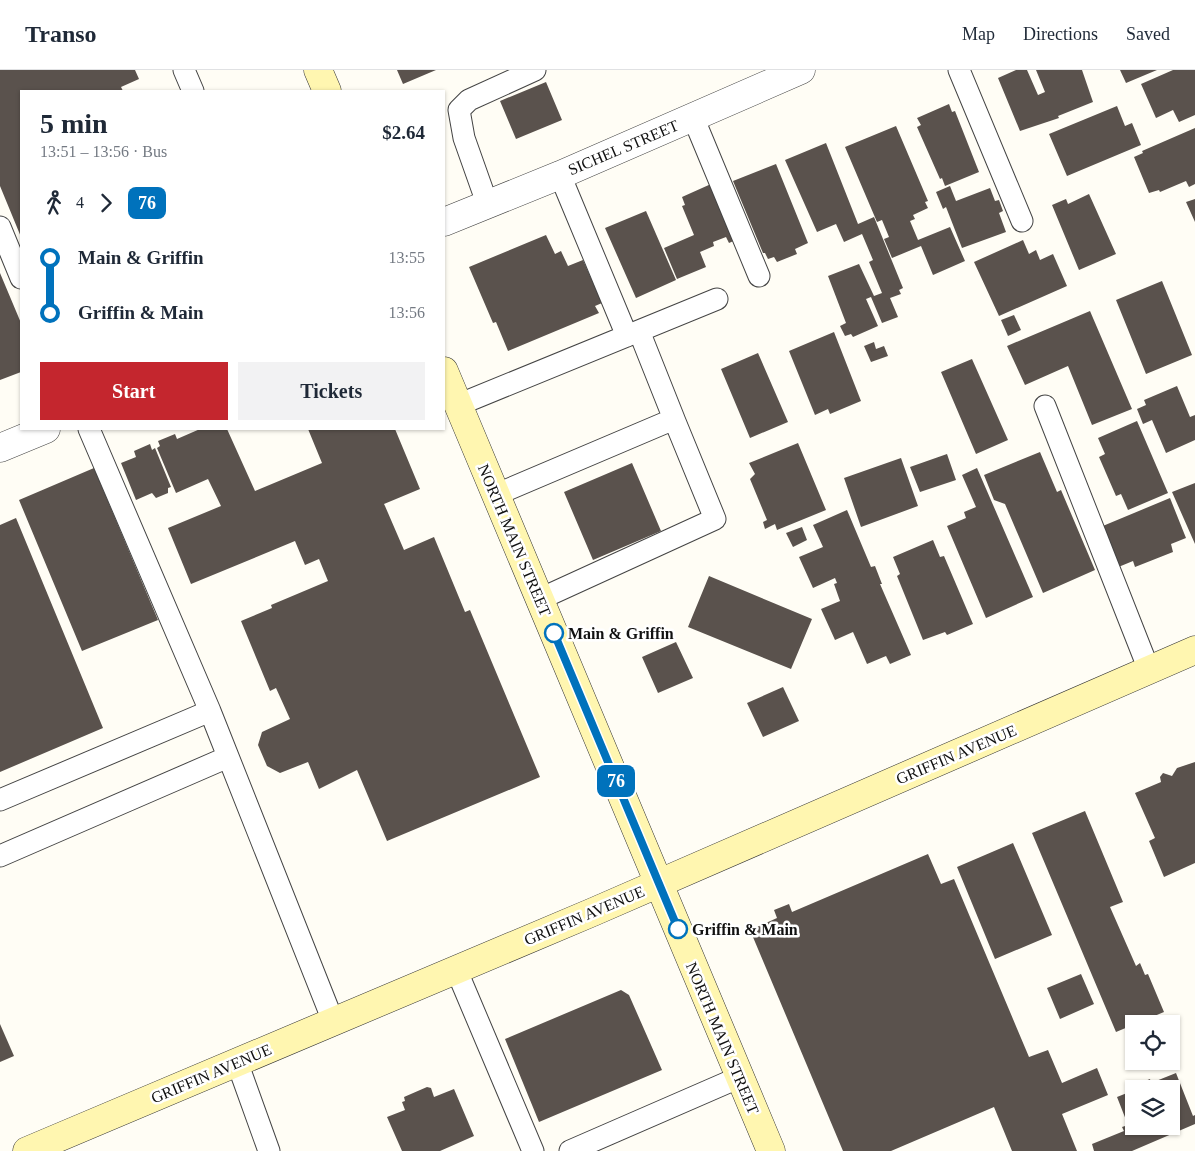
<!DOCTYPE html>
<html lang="en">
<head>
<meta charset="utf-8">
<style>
	:root { --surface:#fff; --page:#f2f2f3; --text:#1f2937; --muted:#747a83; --line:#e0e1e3; --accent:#c4262e }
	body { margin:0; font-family:Georgia,serif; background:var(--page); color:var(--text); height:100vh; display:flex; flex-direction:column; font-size:19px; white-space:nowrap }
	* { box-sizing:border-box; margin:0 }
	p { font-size:16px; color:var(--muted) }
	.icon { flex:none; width:28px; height:28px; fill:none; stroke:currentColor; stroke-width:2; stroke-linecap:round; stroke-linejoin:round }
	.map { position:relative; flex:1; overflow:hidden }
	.panel { position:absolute; left:20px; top:20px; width:425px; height:340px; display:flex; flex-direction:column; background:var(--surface); border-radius:0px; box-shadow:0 1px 4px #0004 }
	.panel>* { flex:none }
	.badge { padding:0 10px; border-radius:8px; font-size:18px; line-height:32px }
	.fabs { position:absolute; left:1125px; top:945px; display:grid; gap:10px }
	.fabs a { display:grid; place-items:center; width:55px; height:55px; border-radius:0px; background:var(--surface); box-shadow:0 1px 4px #0004; font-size:25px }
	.map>.badge { position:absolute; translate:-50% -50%; box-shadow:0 0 0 2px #fff }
	.legs { display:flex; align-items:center; gap:8px; height:55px; padding:0 20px; font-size:16px }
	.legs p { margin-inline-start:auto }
	.head { display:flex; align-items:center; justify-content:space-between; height:85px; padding:0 20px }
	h1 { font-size:28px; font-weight:700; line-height:38px }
	.primary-button { display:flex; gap:10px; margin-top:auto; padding:10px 20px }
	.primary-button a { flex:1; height:58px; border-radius:0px; background:var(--accent); color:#fff; font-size:20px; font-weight:700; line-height:58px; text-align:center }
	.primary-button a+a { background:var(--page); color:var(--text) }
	ul { padding:0 20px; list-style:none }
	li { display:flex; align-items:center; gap:18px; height:55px; font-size:19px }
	li i { display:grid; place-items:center; width:8px; height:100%; margin:0 6px; background:currentColor }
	li i::after { content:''; width:12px; height:12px; margin:-6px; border:4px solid; border-radius:50%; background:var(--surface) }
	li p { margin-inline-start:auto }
	li:first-child i { background:linear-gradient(#0000 50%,currentColor 0) }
	li:last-child i { background:linear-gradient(currentColor 50%,#0000 0) }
	header { display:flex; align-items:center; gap:30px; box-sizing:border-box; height:70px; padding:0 25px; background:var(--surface); border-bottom:1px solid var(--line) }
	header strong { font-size:24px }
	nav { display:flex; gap:28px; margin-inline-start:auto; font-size:18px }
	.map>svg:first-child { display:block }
</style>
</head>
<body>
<header>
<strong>Transo</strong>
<nav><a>Map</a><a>Directions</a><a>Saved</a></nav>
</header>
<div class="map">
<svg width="1195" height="1081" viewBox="0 0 1195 1081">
	<rect width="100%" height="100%" fill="#fffdf5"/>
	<path fill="#5a524d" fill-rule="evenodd" d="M0 0H135L139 9 121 17 123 21H21V167L0 116Z
		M397 0H436L403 14Z
		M1016 0H1027L1038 25 1045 22 1036 0H1082L1093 32 1058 46 1059 48 1020 61 998 8Z
		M1120 0H1157L1126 13Z
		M1173 0H1195V45L1179 52 1173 40 1156 48 1141 14Z
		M546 12 562 50 516 69 500 31Z
		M949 34 952 42 955 41 979 102 945 116 942 108 940 109 917 57 921 55 917 48Z
		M1117 36 1125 56 1132 53 1141 75 1067 106 1049 64Z
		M896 56 928 131 925 132 928 138 913 145 915 149 910 151 918 170 950 157 965 191 933 205 921 176 892 188 884 169 889 167 882 150 877 152 845 77Z
		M1195 58V114L1189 117 1186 111 1160 122 1159 120 1149 123 1134 87 1143 83 1142 81Z
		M826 73 858 154 874 147 903 218 899 220 901 224 890 228 898 247 882 253 871 227 866 229 878 256 853 267 851 264 845 266 840 256 846 253 828 206 859 194 874 226 882 223 869 192 873 190 862 164 844 172 836 154 817 162 785 90Z
		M776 94 808 173 795 179 797 184 777 192 774 187 768 189 765 183H763L733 111Z
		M711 114 738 169 729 173 726 167 713 172 714 176 700 182 706 197 677 209 664 178 694 165 682 136 685 135 682 127Z
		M950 116 956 131 990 118 995 131 999 130 1003 141 999 143 1006 162 962 178 946 137 943 139 936 122Z
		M1089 124 1116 184 1079 200 1052 135 1066 129 1068 134Z
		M1195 129V152L1186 132Z
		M646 141 676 210 636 228 605 158Z
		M546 165 555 184 561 181 568 196 583 190 602 233 595 236 599 243 508 281 496 252 493 253 469 197Z
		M1023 170 1029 184 1036 180 1040 190 1053 184 1067 216 999 246 974 192Z
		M0 203 21 253V302L0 310Z
		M1162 211 1192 285 1146 304 1116 230Z
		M1090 241 1132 339 1092 355 1068 296 1025 315 1007 276Z
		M1014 245 1021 260 1008 266 1001 250Z
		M834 262 861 331 830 344 828 339 815 345 789 281Z
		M874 272 876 279 884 276 888 286 871 292 864 276Z
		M758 283 788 352 750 368 721 299Z
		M972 289 1008 370 976 384 941 302Z
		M1177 316 1190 347 1195 345V370L1166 383 1152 350 1143 354 1137 339 1146 335 1144 330Z
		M1137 351 1168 423 1128 440 1121 424 1116 426 1099 387 1105 384 1098 368Z
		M200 359H227L255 421 322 393 308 359H395L420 419 384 434 385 436 404 480 434 467 465 542 470 540 540 707 387 771 357 700 319 719 308 692 280 703 267 696 258 675 262 662 290 649 276 618 270 621 241 551 272 538 271 535 328 511 319 489 305 495 295 471 191 514 168 458 221 436 208 409 176 423 157 378 160 376 158 371 175 364 177 369Z
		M798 373 826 440 777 460 775 454 765 459 763 452 767 450 750 409 755 404 749 393Z
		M150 374 152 380 155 378 171 417 168 418V423L156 428 152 423 136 430 121 393 136 387 134 381Z
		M1040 382 1057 422 1061 420 1095 500 1043 523 1005 434 994 430 984 405Z
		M947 384 956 410 920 422 910 397Z
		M901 388 918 436 861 457 844 408Z
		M632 393 661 461 593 490 564 422Z
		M94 398 158 550 82 581 19 430Z
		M977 398 1033 527 986 548 947 456 966 448 964 442 976 437 962 405Z
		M1195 413V474L1172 422Z
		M1170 428 1186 468 1171 474 1173 482 1135 497 1133 491 1116 498 1098 458Z
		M847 440 871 497 875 496 882 514H880L911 585 890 594 886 586 867 594 853 562 835 570 821 539 840 531 834 514 837 513 835 508 813 518 799 487 823 477 813 455Z
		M16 448 103 658 0 702V455Z
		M802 457 807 470 793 477 786 463Z
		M933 470 940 487 944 486 973 554 947 565 945 562 923 570 897 506 900 504 893 487Z
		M709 506 812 549 791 599 688 557Z
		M676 572 693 608 658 623 642 587Z
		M783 617 799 651 763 667 747 633Z
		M1195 692V793L1164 807 1149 771 1155 768 1135 723 1161 712 1160 707 1163 703 1172 706 1177 698Z
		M1085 741 1123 832 1110 837 1136 896 1140 893 1145 905 1148 904 1164 942 1116 962 1032 763Z
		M1013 773 1052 865 995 889 957 797Z
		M928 784 941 814 954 809 1029 987 1048 980 1062 1013 1097 998 1108 1025 1062 1044 1077 1081H1012L994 1037 891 1081H843L750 860 777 848 774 840 789 834 792 842Z
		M1081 904 1094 934 1060 949 1047 918Z
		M621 920 629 925 662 1000 539 1052 505 969Z
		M0 954 14 986 0 992Z
		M1176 1003 1193 1046 1195 1045V1054L1132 1081H1094L1092 1074 1124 1061 1122 1057 1128 1055 1117 1027 1127 1023 1125 1019 1150 1009 1151 1013ZM1134 1019H1171V1056H1134Z
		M427 1017 431 1018 434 1027 454 1019 474 1066 440 1081H402L387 1047 405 1040 402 1032 405 1031 404 1027Z"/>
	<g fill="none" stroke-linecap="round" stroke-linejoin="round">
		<defs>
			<path id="lane" d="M184 0 193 21
				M959 0 1022 151
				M693 47 759 206
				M560 105 627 266
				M487 133 464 68 459 40 469 30 535 0
				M0 157 21 208
				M639 261 674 349
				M458 335 717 229
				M1045 336 1149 600
				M89 359 210 641 333 951
				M495 425 674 349 715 449 540 529
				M0 730 210 641
				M0 786 228 687
				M456 899 533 1081
				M237 992 269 1081
				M570 1081 740 1007"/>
			<path id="street" d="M444 152 560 105 801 0
				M0 378 46 359"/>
			<path id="secondary" d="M318 0 327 21
				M444 301 771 1081
				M27 1081 593 842 1195 580"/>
		</defs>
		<use href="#lane" stroke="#444" stroke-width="23"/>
		<use href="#street" stroke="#444" stroke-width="29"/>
		<use href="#secondary" stroke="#333" stroke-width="29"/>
		<use href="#lane" stroke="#fff" stroke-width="21"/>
		<use href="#street" stroke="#fff" stroke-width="28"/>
		<use href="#secondary" stroke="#fff6b0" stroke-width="28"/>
	</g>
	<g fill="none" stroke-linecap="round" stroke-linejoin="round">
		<defs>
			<path id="line-1" d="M554 563 678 859"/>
		</defs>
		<use href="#line-1" stroke="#fff" stroke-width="11"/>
		<use href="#line-1" stroke="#0072bc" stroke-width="8"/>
	</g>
	<g fill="#fff" stroke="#0072bc" stroke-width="2.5">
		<circle cx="554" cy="563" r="9"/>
		<circle cx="678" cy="859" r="9"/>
	</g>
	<g text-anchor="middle" stroke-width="5" stroke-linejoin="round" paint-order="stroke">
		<g font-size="16" fill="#111" stroke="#fff">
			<text transform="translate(623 77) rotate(-23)" y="6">SICHEL STREET</text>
			<text transform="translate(515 470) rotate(67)" y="6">NORTH MAIN STREET</text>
			<text transform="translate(956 684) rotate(-23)" y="6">GRIFFIN AVENUE</text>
			<text transform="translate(584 845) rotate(-23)" y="6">GRIFFIN AVENUE</text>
			<text transform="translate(723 968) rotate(67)" y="6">NORTH MAIN STREET</text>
			<text transform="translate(211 1003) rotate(-23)" y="6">GRIFFIN AVENUE</text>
		</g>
		<g font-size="16" font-weight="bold" fill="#111" stroke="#fff" text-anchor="start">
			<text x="568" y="569">Main &amp; Griffin</text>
			<text x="692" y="865">Griffin &amp; Main</text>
		</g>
	</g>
</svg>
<div class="fabs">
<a><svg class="icon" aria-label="locate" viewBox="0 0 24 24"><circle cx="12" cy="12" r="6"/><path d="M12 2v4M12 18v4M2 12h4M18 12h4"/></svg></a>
<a><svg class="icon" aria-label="layers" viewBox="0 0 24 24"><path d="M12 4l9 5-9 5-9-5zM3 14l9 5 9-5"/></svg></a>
</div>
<b class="badge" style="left:616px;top:711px;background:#0072bc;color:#fff">76</b>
<section class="panel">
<div class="head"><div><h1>5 min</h1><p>13:51 – 13:56 · Bus</p></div><b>$2.64</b></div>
<div class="legs"><svg class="icon" aria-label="walk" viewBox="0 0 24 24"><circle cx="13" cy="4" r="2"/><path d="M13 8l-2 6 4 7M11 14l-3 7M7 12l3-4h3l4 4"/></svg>4<svg class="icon" aria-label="forward" viewBox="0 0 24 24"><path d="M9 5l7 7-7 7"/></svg><b class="badge" style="background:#0072bc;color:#fff">76</b></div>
<ul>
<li><i style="color:#0072bc"></i><b>Main &amp; Griffin</b><p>13:55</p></li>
<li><i style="color:#0072bc"></i><b>Griffin &amp; Main</b><p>13:56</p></li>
</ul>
<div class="primary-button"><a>Start</a><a>Tickets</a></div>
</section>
</div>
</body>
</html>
